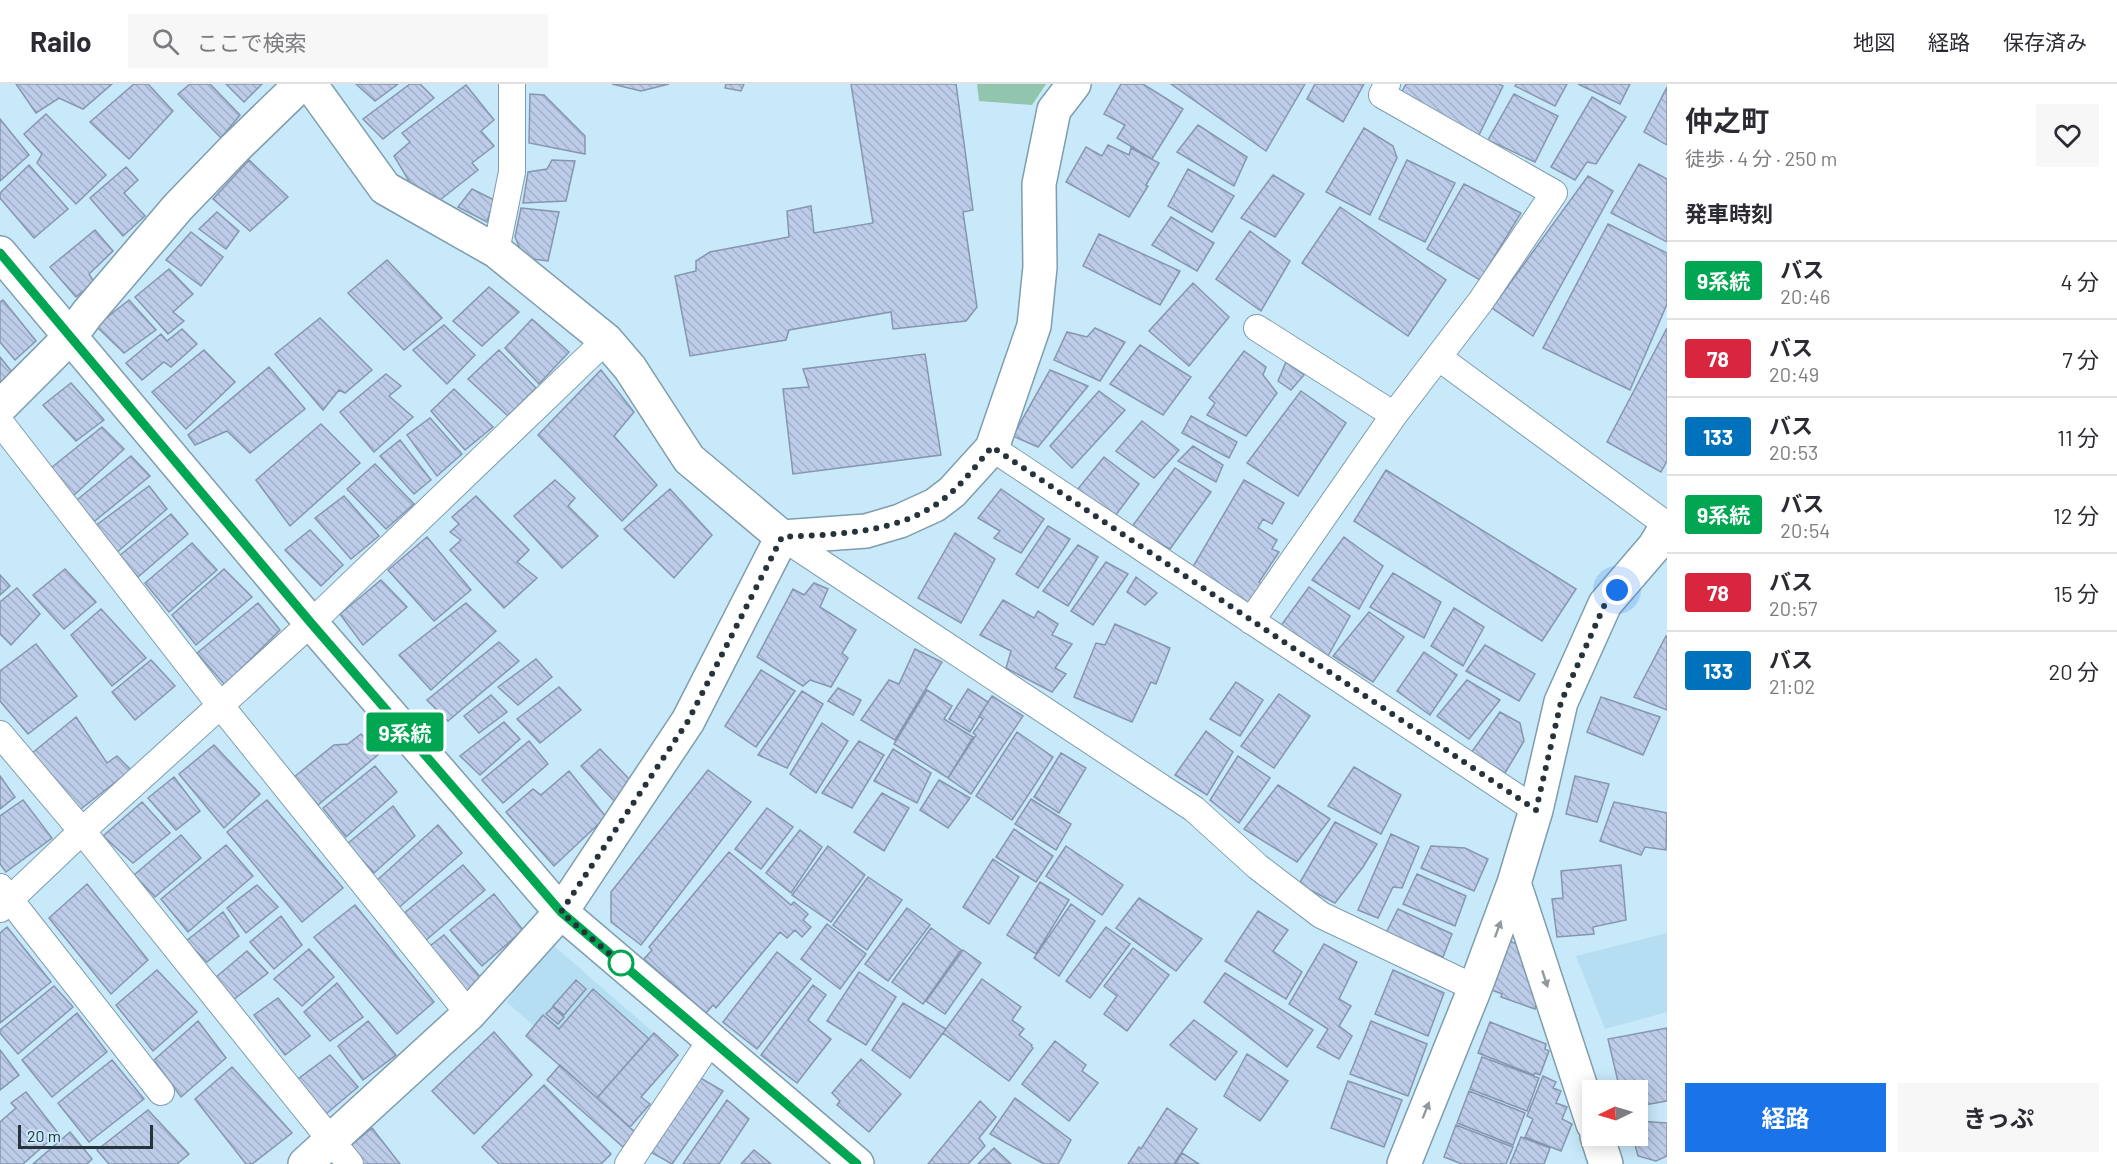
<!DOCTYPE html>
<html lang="ja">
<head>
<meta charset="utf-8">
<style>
	:root { --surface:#fff; --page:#f7f7f7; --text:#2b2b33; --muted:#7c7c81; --line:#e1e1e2; --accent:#1a73e8 }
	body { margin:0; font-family:Barlow,"Noto Sans JP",sans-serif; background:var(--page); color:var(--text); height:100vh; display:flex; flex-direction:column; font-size:22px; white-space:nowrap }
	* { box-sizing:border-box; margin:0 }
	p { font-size:20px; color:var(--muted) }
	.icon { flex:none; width:33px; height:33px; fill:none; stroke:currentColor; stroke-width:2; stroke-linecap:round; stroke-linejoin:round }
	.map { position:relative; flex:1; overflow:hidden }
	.sheet { display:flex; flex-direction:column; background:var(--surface); width:450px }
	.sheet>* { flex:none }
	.badge { padding:0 12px; border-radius:4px; font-size:21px; line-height:39px }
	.needle { width:39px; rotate:265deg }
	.controls { position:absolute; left:1582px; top:996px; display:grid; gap:12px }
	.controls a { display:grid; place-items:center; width:66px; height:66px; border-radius:0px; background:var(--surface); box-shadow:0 3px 15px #0003; font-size:30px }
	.scale { position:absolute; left:18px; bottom:15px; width:135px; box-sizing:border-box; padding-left:6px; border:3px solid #26333a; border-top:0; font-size:16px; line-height:21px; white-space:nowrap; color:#26333a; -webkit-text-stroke:4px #c7e9f9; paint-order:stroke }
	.you { position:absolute; width:30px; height:30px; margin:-15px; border:4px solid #fff; border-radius:50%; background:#1a73e8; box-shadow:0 0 0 9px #1a73e833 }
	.map>.badge { position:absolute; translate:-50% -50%; box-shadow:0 0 0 3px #fff }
	h2 { padding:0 18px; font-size:22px; line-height:54px }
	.round { display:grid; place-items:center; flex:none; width:63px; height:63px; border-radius:0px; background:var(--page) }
	.overview { display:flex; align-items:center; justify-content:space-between; height:102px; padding:0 18px }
	h1 { font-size:28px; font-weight:700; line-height:45px }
	.action { display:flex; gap:12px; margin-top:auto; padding:12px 18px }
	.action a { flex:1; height:69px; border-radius:0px; background:var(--accent); color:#fff; font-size:24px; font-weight:700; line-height:69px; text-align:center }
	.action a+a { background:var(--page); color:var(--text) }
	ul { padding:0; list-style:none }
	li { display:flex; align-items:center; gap:18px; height:78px; padding:0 18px; border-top:2px solid var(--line) }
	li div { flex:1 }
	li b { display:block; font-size:22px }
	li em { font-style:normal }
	li .badge { min-width:66px; font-weight:700; text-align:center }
	header { display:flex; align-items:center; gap:36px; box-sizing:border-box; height:84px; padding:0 30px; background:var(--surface); border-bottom:2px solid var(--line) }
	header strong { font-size:28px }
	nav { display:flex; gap:33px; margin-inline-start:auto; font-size:21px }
	.search { width:420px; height:54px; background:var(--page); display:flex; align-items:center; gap:15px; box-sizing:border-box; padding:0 21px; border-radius:0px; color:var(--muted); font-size:22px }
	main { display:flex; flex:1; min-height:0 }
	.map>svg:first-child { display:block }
</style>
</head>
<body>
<header>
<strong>Railo</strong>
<div class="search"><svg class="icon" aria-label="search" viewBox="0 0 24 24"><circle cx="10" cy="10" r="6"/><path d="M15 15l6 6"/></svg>ここで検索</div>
<nav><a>地図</a><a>経路</a><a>保存済み</a></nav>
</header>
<main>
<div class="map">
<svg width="1667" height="1080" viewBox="0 0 1667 1080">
	<defs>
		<pattern id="building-back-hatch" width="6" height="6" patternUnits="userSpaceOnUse" patternTransform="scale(1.5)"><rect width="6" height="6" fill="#bdcde9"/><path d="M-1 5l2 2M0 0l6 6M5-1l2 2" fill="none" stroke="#a2b0c9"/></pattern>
	</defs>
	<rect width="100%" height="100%" fill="#c7e9f9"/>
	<path fill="#b5def2" d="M1667 849V928L1605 945 1576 872Z
		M554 862 654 949 597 1014 526 952 534 942 507 918 542 864Z"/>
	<path fill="#91c5ad" d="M977 0H1046L1032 21 979 17Z"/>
	<path fill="url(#building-back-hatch)" stroke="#8696af" stroke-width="1.5" d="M16 0H112L83 25 59 14 36 29Z
		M134 0H148L173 27 129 75 90 38Z
		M190 0H210L240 31 221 54 178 10Z
		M226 0H262L244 18Z
		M356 0H398L375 17Z
		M410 0H420L434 14 383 55 363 35Z
		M612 0H669L641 7Z
		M726 0H744L741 7 725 4Z
		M851 0H956L973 126 963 128 977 223 966 237 893 245 891 228 789 246 786 256 690 272 675 192 696 187V177L710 168 789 153 787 127 811 122 814 149 873 139Z
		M1121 0H1143L1183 25 1152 75 1117 54 1125 41 1104 30Z
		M1171 0H1305L1266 67Z
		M1315 0H1364L1343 38 1307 15Z
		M1406 0H1499L1503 2 1478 53 1399 13Z
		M1516 0H1567L1555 22 1515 2Z
		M1578 0H1630L1620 20Z
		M466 1 494 36 481 47 494 62 472 79 478 86 440 116 415 107 394 72 410 58 402 49Z
		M1667 3V61L1644 48Z
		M530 10 544 11 585 52V70L529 59Z
		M1514 10 1558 32 1535 78 1488 56Z
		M1592 13 1626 33 1596 80 1587 78 1575 96 1551 83Z
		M46 30 106 91 76 120 37 79 42 70 24 50Z
		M0 35 29 71 0 97Z
		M1198 41 1247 73 1234 102 1177 68Z
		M1364 44 1393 62 1397 74 1370 131 1326 108Z
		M1108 61 1129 71 1131 64 1159 79 1146 101 1148 102 1129 133 1066 98 1086 63 1102 72Z
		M249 76 288 113 250 147 213 115Z
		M552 76 575 77 566 117 523 119 528 88 547 85Z
		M1407 76 1455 99 1425 158 1379 135Z
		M1639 80 1667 95V158L1611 129Z
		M29 81 68 125 34 154 0 114V109Z
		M126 83 138 96 124 109 145 132 123 152 90 114Z
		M1188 85 1234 112 1212 148 1168 122Z
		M1273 91 1304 110 1275 153 1241 134Z
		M1588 92 1613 107 1533 252 1492 224Z
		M1464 100 1521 129 1480 196 1427 165Z
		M472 105 494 116 487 138 458 123Z
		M1340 123 1446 196 1408 252 1302 179Z
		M521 124 559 128 548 177 524 174 515 153Z
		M217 128 239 147 226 165 199 145Z
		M1171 133 1214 159 1197 187 1152 161Z
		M1608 140 1667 169V220L1630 306 1543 264Z
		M95 146 113 167 89 190 94 198 76 213 50 183Z
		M1250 147 1290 177 1261 227 1216 195Z
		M191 148 223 173 201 202 166 176Z
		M1099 150 1180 187 1160 221 1083 182Z
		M387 176 442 234 404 266 348 209Z
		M169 185 193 210 173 228 184 237 168 250 135 213Z
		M1193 199 1229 233 1189 282 1149 247Z
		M489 203 519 228 482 262 453 237Z
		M3 216 36 257 15 276 0 258V218Z
		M129 216 156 246 124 269 96 242Z
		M320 234 372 286 345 309 339 306 323 326 275 270Z
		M532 235 569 268 539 300 505 264Z
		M444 241 475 271 447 300 413 266Z
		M1095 244 1125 258 1100 297 1054 276 1067 248 1087 253Z
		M1667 244V377L1661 388 1607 358Z
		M182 245 197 260 171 283 164 278 142 296 126 279 161 250 167 257Z
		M1140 261 1191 293 1163 331 1110 300Z
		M204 266 235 298 186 345 152 308Z
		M499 266 536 304 508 332 468 295Z
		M1244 267 1266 283 1263 291 1277 309 1246 352 1207 331 1215 319 1209 314Z
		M925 270 941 371 793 390 783 305 809 303 803 285Z
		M0 273 12 288 0 301Z
		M1286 278 1304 291 1291 306 1278 297Z
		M269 283 305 325 250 369 227 347 195 361 188 351Z
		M601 286 634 328 614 352 657 401 622 437 538 351Z
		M1050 286 1088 302 1038 363 1013 352Z
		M386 290 401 302 389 312 413 333 374 368 340 328Z
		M71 299 104 336 76 357 43 321Z
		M454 305 493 343 465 366 431 327Z
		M1099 307 1125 326 1072 384 1050 362Z
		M1301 307 1346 339 1298 412 1247 379Z
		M1191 332 1237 358 1229 374 1182 349Z
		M430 334 462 370 437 392 407 351Z
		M1142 337 1179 366 1154 394 1116 367Z
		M321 340 360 379 290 442 256 396Z
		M102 343 124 365 72 413 46 388Z
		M400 356 431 396 414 410 380 372Z
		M1193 362 1223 381 1216 398 1178 377Z
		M131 372 150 392 90 441 73 419Z
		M1104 373 1139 400 1115 432 1077 406Z
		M375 380 414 420 386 445 347 405Z
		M1175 384 1211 408 1170 465 1131 444Z
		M1386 386 1576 505 1542 557 1354 437Z
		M555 396 575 414 568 422 598 452 562 484 514 432Z
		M1244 396 1284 419 1272 440 1263 435 1258 444 1277 456 1272 465 1279 468 1259 498 1266 503 1248 527 1191 486Z
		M149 402 167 425 115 470 91 445Z
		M670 405 712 451 674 494 624 445Z
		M1001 405 1044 435 1021 469 994 454 1000 447 978 434Z
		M344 412 379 452 351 475 315 434Z
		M476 412 529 466 517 478 537 494 504 524 450 466 461 456 450 448 459 440 452 433Z
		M171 430 188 450 138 493 119 472Z
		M1048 442 1070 455 1038 504 1016 490Z
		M310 446 343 481 321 502 285 466Z
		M955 449 995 475 961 539 918 514Z
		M427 453 471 506 434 537 388 486Z
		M1344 453 1383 482 1359 525 1312 496Z
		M192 459 217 486 169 528 145 499Z
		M1078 461 1098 473 1068 522 1043 507Z
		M1106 478 1128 490 1093 541 1071 527Z
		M65 485 96 518 64 545 33 511Z
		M224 485 252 513 196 561 172 531Z
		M1393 489 1441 518 1424 554 1370 523Z
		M0 491 10 502 0 511Z
		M1136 493 1157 509 1145 521 1127 508Z
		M381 496 407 523 363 561 340 530Z
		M814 499 828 505 820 523 856 546 842 569 848 574 831 603 810 596 803 602 757 573 793 505 804 511Z
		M1309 503 1350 532 1328 572 1280 543Z
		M17 504 40 530 11 561 0 550V518Z
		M1003 516 1034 534 1038 527 1058 540 1052 551 1072 560 1055 584 1066 590 1052 608 1006 584 1011 567 980 551Z
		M258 519 280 546 225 601 197 569Z
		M466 519 496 547 431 606 399 571Z
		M1454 524 1484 543 1463 582 1431 562Z
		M101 525 146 574 112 602 71 551Z
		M1369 528 1404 553 1373 598 1333 572Z
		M1115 540 1170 564 1156 600 1151 598 1132 638 1074 613 1096 559 1105 561Z
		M1666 552H1667V626L1634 613Z
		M499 558 519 577 448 637 427 616Z
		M36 560 77 612 28 650 0 617V587Z
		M1485 561 1535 590 1519 617 1466 587Z
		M915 565 942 578 895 656 861 636 889 596 899 600Z
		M1424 568 1457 591 1430 631 1397 607Z
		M536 575 552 593 518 621 498 603Z
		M151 576 175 602 135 636 112 608Z
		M761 586 795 607 756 663 725 642Z
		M1467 596 1500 616 1469 655 1437 632Z
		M1236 598 1263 616 1240 652 1210 635Z
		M559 603 581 626 540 659 517 635Z
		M838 604 861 616 853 631 828 617Z
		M968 605 988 618 970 648 949 635Z
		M927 606 952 622 944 635 973 653 948 694 894 660Z
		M802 607 823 620 787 684 758 671Z
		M1279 610 1310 632 1274 684 1241 662Z
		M491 611 507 628 479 649 464 632Z
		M992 612 1023 632 971 710 948 694 976 651 973 649 983 635 979 632Z
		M1601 613 1660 633 1643 671 1587 648Z
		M1500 628 1520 639 1524 657 1505 689 1471 669Z
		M76 633 107 679 117 672 131 686 77 728 31 670Z
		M504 638 520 655 480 691 460 672Z
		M822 639 848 657 816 709 790 690Z
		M1206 647 1233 668 1207 711 1175 691Z
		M1017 648 1053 673 1012 736 976 712Z
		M361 650 379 670 318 721 294 693 334 661 348 660Z
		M529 657 548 680 503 719 482 696Z
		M859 657 884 671 852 724 822 709Z
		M214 661 260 710 224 744 179 690Z
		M600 665 634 700 617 720 581 682Z
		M893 665 931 689 917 719 874 697Z
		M1061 669 1086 684 1059 729 1034 713Z
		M1238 672 1270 694 1239 739 1210 716Z
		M375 682 397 708 346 753 323 724Z
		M1354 683 1401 711 1381 750 1328 722Z
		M708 686 751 718 641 861 611 838V808Z
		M569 687 606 733 554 782 506 728 533 705 541 711Z
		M0 692 15 713 0 725Z
		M1575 692 1609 700 1597 738 1566 730Z
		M174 693 200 727 176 746 148 714Z
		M939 696 970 714 948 744 920 726Z
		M1278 701 1330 735 1297 778 1244 745Z
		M882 709 909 724 884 767 854 748Z
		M1031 715 1071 740 1056 766 1015 740Z
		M23 716 52 754 6 788 0 780V732Z
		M267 716 343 804 302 838 227 748Z
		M142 718 170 749 133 779 103 752Z
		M1614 718 1667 729 1666 766 1645 763 1641 771 1600 757Z
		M393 722 415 752 374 789 347 760Z
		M767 724 793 743 761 785 735 765Z
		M1335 738 1377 760 1363 783 1335 819 1299 800Z
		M438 741 462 769 396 826 374 799Z
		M1014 745 1053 772 1036 798 996 773Z
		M800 746 822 763 791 809 766 789Z
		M1391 750 1419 763 1402 804 1393 803 1378 834 1358 826Z
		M181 751 201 774 155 813 134 791Z
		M226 761 253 792 188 848 161 815Z
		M828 762 865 791 831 838 792 811Z
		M1066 762 1123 801 1102 831 1046 792Z
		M1431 762 1465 764 1488 775 1474 807 1421 784Z
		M729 768 791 821 794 818 808 830 803 836 811 843 802 853 795 846 787 854 780 848 716 924 713 921 706 929 644 875 652 866 649 863Z
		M993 775 1019 793 989 840 963 823Z
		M463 781 485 806 425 857 403 830Z
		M1621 781 1626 836 1593 843 1594 850 1557 853 1552 815 1563 814 1561 787Z
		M1417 790 1466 812 1455 842 1403 820Z
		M868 793 902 816 867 866 833 841Z
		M1040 798 1069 816 1036 870 1007 851Z
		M87 800 148 876 111 910 49 834Z
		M257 801 278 823 246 849 227 824Z
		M494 810 523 846 482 882 450 846Z
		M1139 814 1202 855 1176 887 1116 844Z
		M1071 820 1095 837 1059 892 1034 874Z
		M355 821 434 918 397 950 314 853Z
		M907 824 930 841 888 897 865 880Z
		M1398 825 1452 850 1443 873 1386 849Z
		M1258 827 1288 846 1273 867 1302 888 1286 915 1225 877Z
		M223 828 239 852 207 878 186 857Z
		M281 832 302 861 274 885 250 858Z
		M827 840 866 870 840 905 801 875Z
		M7 843 51 898 0 939V849Z
		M1106 843 1130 860 1090 914 1066 897Z
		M931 844 961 866 923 920 892 898Z
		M444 851 481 894 465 909 426 865Z
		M1509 857 1520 861 1539 913 1535 925 1501 913 1502 910 1492 906Z
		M1324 860 1357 878 1339 915 1351 922 1339 942 1352 952 1339 975 1317 963 1328 945 1289 920Z
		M1133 864 1169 891 1127 947 1104 930 1117 912 1104 902Z
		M309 865 334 893 302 922 274 895Z
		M963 866 981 879 945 930 926 917Z
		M247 867 268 889 233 916 216 893Z
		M777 868 811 895 757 965 723 938Z
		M157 886 197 928 153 967 116 921Z
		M1393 886 1444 909 1428 952 1375 930Z
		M859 888 896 913 866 961 827 937Z
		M1225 889 1313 946 1287 983 1204 918Z
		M982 895 1021 923 1012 936 1024 945 1019 951 1032 961 1031 962 1033 964 1009 997 943 949Z
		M576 896 586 905 564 931 553 922Z
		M337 899 363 933 330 957 304 928Z
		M813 901 826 911 808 936 831 955 797 999 761 971Z
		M54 902 73 923 18 970 0 949V946Z
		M593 905 649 955 597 1014 526 952 543 931 559 945Z
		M278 914 310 952 285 971 254 931Z
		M903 919 946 945 910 994 872 966Z
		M553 923 564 933 558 940 546 930Z
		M77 929 107 968 52 1013 22 976Z
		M1194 936 1237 968 1215 996 1170 961Z
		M198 937 226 974 181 1013 154 976Z
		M368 937 396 971 363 996 338 962Z
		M1371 937 1427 960 1408 1012 1350 990Z
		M1490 938 1546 960 1545 965 1549 967 1540 991 1535 989 1534 991 1478 969Z
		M1667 944V1017L1638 1022V1006H1620L1608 955Z
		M494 948 532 991 474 1050 432 1007Z
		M654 949 678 971 641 1013 650 1020 630 1043 597 1014Z
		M1055 957 1086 981 1082 987 1098 999 1069 1037 1022 1000Z
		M0 966 19 991 0 1006Z
		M1247 970 1288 997 1260 1037 1224 1012Z
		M330 971 358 1003 326 1030 298 995Z
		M1482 973 1539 994 1527 1027 1470 1005Z
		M861 975 901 1010 869 1048 837 1021 840 1017 832 1009Z
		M112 976 144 1015 89 1058 58 1019Z
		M560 981 635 1048 623 1063 547 996Z
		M232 983 292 1049 252 1080H246L195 1015Z
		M697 992 723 1007 672 1080 647 1066Z
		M1543 992 1556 998 1553 1004 1561 1007 1556 1019 1567 1023 1562 1035 1572 1040 1561 1067 1525 1053 1533 1035 1527 1032Z
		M1348 997 1402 1016 1384 1063 1331 1044Z
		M544 1001 611 1070 601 1080H499L482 1063Z
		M1469 1007 1525 1029 1513 1061 1457 1039Z
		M26 1008 58 1049 23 1080H0V1038L16 1024 11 1019Z
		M1015 1014 1071 1056 1058 1080H1044L990 1050Z
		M727 1016 749 1035 719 1080H683Z
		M980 1017 996 1033 979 1054 985 1062 968 1080H928Z
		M1167 1024 1197 1045 1174 1080H1128L1139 1063 1141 1065Z
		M148 1026 189 1070 177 1080H109L97 1066Z
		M1638 1037 1667 1039V1072L1656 1077 1638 1072 1634 1057V1052H1638Z
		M1456 1041 1513 1063 1506 1080H1462L1444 1073Z
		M372 1044 400 1080H362L349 1063Z
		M70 1048 92 1075 87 1080H33Z
		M1521 1053 1550 1064 1544 1080H1510Z
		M994 1064 1011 1080H978Z
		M754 1066 771 1080H741Z
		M1182 1069 1199 1080H1175Z"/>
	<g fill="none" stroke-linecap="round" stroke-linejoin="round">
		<defs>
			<path id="lane" d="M496 167 512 88V0
				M1257 244 1394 331 1481 217 1554 109 1382 11 1387 0
				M1438 273 1667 441
				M0 338 220 621 469 930
				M992 364 1536 726
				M782 453 1194 725 1258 783 1321 831 1475 904
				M1251 537 1394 331
				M0 650 82 747 350 1080
				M0 803 161 1008
				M0 825 82 747 311 539 606 256
				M628 1080 711 956"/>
			<path id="street" d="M310 0 385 104 496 167 606 256 630 284 689 375 782 453
				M0 169 311 539 561 828 857 1080
				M0 323 70 253 87 230 178 123 235 64 301 0
				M1514 799 1593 1040
				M1597 1052 1606 1080
				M305 1080 469 930 561 828 688 637 782 453 866 447 900 437 935 421 952 408 992 364 1034 242 1040 183 1039 100 1054 26 1074 0
				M1404 1080 1475 904 1514 799 1536 726 1561 618 1605 520 1654 463 1667 442"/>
		</defs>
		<use href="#lane" stroke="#7e9dad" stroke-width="28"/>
		<use href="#street" stroke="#7e9dad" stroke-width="36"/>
		<use href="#lane" stroke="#fff" stroke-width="26"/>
		<use href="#street" stroke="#fff" stroke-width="33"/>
	</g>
	<defs><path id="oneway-solid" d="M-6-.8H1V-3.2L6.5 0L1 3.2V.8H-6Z" transform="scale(1.5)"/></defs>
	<g fill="#92999c">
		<use href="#oneway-solid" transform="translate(1498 845) rotate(-70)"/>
		<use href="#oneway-solid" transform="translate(1545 895) rotate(72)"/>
		<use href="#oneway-solid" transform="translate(1426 1026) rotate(-68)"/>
	</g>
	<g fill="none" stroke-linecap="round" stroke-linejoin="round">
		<defs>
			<path id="line" d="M0 169 311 539 561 828 857 1080"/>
		</defs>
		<use href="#line" stroke="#fff" stroke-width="14"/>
		<use href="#line" stroke="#00a651" stroke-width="9"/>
		<path stroke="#26333a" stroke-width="6" stroke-dasharray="0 10.8" d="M621 879 627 885 561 828 688 637 782 453C840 450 906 450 952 408 966 395 979 378 992 363L1536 726 1561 618 1605 520 1617 506"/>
	</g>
	<circle fill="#fff" stroke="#00a651" stroke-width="3" cx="621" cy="879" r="12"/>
</svg>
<div class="controls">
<a><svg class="needle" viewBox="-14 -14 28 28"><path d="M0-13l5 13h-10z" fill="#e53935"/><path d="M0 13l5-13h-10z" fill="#7c7c81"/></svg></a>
</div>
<div class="scale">20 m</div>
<div class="you" style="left:1617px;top:506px"></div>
<b class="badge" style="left:405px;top:648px;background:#00a651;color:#fff">9系統</b>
</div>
<section class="sheet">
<div class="overview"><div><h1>仲之町</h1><p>徒歩 · 4 分 · 250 m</p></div><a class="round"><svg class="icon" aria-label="heart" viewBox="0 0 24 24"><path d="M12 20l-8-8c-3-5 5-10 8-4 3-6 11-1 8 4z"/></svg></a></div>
<h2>発車時刻</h2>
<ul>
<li><span class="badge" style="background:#00a651;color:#fff">9系統</span><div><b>バス</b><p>20:46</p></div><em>4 分</em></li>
<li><span class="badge" style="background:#d7263d;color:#fff">78</span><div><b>バス</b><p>20:49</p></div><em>7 分</em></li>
<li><span class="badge" style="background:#0072bc;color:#fff">133</span><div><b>バス</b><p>20:53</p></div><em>11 分</em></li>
<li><span class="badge" style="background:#00a651;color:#fff">9系統</span><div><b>バス</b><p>20:54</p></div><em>12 分</em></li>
<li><span class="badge" style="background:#d7263d;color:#fff">78</span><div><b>バス</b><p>20:57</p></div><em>15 分</em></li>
<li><span class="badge" style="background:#0072bc;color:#fff">133</span><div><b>バス</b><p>21:02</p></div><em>20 分</em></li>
</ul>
<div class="action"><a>経路</a><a>きっぷ</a></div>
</section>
</main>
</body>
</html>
